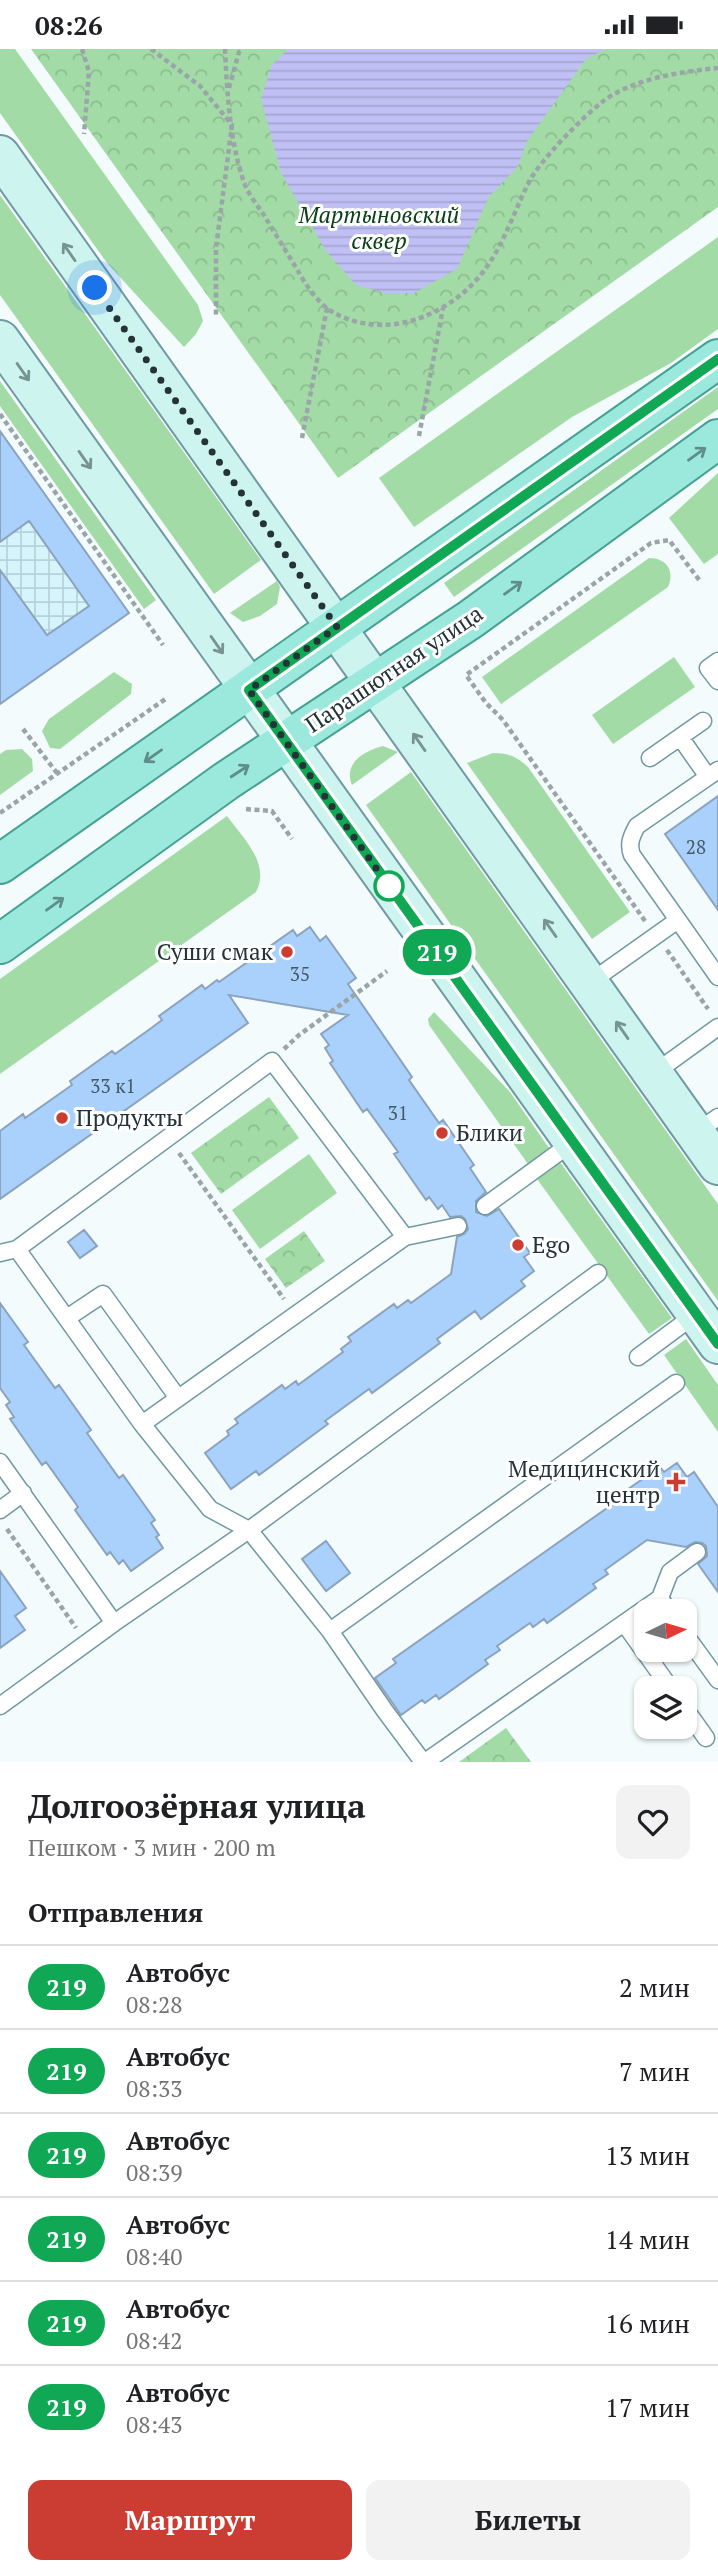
<!DOCTYPE html>
<html lang="ru">
<head>
<meta charset="utf-8">
<style>
	:root { --surface:#fff; --page:#f2f2f2; --text:#202124; --muted:#757577; --line:#e0e0e0; --accent:#cb3d33 }
	body { margin:0; font-family:"PT Serif",serif; background:var(--page); color:var(--text); height:100vh; display:flex; flex-direction:column; font-size:26px; white-space:nowrap }
	* { box-sizing:border-box; margin:0 }
	p { font-size:23px; color:var(--muted) }
	.icon { flex:none; width:38px; height:38px; fill:none; stroke:currentColor; stroke-width:2; stroke-linecap:round; stroke-linejoin:round }
	.map { position:relative; height:1713px; overflow:hidden }
	.drawer { display:flex; flex-direction:column; background:var(--surface); flex:1 }
	.drawer>* { flex:none }
	.badge { padding:0 14px; border-radius:23px; font-size:24px; line-height:46px }
	.needle { width:46px; rotate:85deg }
	.tools { position:absolute; left:634px; top:1550px; display:grid; gap:14px }
	.tools a { display:grid; place-items:center; width:63px; height:63px; border-radius:14px; background:var(--surface); box-shadow:0 2px 5px #0004; font-size:35px }
	.you { position:absolute; width:35px; height:35px; margin:-18px; border:5px solid #fff; border-radius:50%; background:#1a73e8; box-shadow:0 0 0 10px #1a73e833 }
	.map>.badge { position:absolute; translate:-50% -50%; box-shadow:0 0 0 4px #fff }
	h2 { padding:0 28px; font-size:26px; line-height:63px }
	.round { display:grid; place-items:center; flex:none; width:74px; height:74px; border-radius:14px; background:var(--page) }
	.summary { display:flex; align-items:center; justify-content:space-between; height:119px; padding:0 28px }
	h1 { font-size:33px; font-weight:800; line-height:52px }
	.cta { display:flex; gap:14px; margin-top:auto; padding:14px 28px }
	.cta a { flex:1; height:80px; border-radius:14px; background:var(--accent); color:#fff; font-size:28px; font-weight:800; line-height:80px; text-align:center }
	.cta a+a { background:var(--page); color:var(--text) }
	ul { padding:0; list-style:none }
	li { display:flex; align-items:center; gap:21px; height:84px; padding:0 28px; border-top:2px solid var(--line) }
	li div { flex:1 }
	li b { display:block; font-size:26px }
	li em { font-style:normal }
	li .badge { min-width:77px; font-weight:700; text-align:center }
	.status { display:flex; justify-content:space-between; align-items:center; height:49px; padding:0 35px; background:var(--surface); direction:ltr }
	.status svg { height:19px; fill:currentColor }
	.map>svg:first-child { display:block }
</style>
</head>
<body>
<div class="status"><b>08:26</b><svg viewBox="0 0 49 12"><path d="M0 12V9h3v3zM5 12V6h3v6zM10 12V3h3v9zM15 12V0h3v12zM26 1h20v11H26zM47 4h2v5h-2z"/></svg></div>
<div class="map">
<svg width="718" height="1713" viewBox="0 0 718 1713">
	<defs>
		<pattern id="industrial-grid" width="8" height="8" patternUnits="userSpaceOnUse" patternTransform="scale(1.75)"><rect width="8" height="8" fill="#d6f4fc"/><path d="M0 4h8M4 0v8" fill="none" stroke="#b7d2d9"/></pattern>
		<pattern id="park-crowns" width="20" height="18" patternUnits="userSpaceOnUse" patternTransform="scale(1.75)"><rect width="20" height="18" fill="#a3dba6"/><path d="M2 6a3 3 0 1 1 6 0M12 15a3 3 0 1 1 6 0" fill="none" stroke="#8cbc90"/></pattern>
		<pattern id="water-rules" width="6" height="5" patternUnits="userSpaceOnUse" patternTransform="scale(1.75)"><rect width="6" height="5" fill="#c0c0f4"/><path d="M0 2.5h6" fill="none" stroke="#a5a5d2"/></pattern>
	</defs>
	<rect width="100%" height="100%" fill="#f3fbfd"/>
	<path fill="url(#industrial-grid)" d="M0 382 129 564 0 655Z"/>
	<path fill="#a3dba6" d="M0 0H15L198 256 203 272 196 285 184 298 107 214 0 64Z
		M0 146 261 511 214 545 0 246Z
		M718 188V280L671 314 572 368 414 478 379 429Z
		M0 332 156 551 144 560 0 357Z
		M718 338V360L454 548 444 534Z
		M718 424V505L704 515 669 469Z
		M649 509C667 509 675 522 668 538L501 655 482 628Z
		M277 532 280 538 277 555 260 567 243 573 230 564Z
		M674 608 695 638 613 695 592 666Z
		M114 623 132 635 131 645 60 700 50 699 42 682 49 670Z
		M383 697 398 703 352 736C343 714 364 702 383 697Z
		M22 700 32 710 33 722 0 746V705L6 701Z
		M493 704C509 704 517 708 528 718L630 863 592 890 467 714Z
		M411 723 718 1155V1252L366 756Z
		M227 767C243 789 271 815 256 843L0 1025V930Z
		M434 963 510 1043 549 1099 528 1115 429 976 428 970Z
		M309 1105 337 1144 260 1200 232 1161Z
		M560 1113 672 1269 649 1285 537 1130Z
		M686 1290 718 1336V1383L664 1306Z"/>
	<path fill="url(#park-crowns)" d="M31 0H718V158L338 429Z
		M269 1048 299 1089 221 1145 191 1104Z
		M304 1182 325 1212 286 1239 265 1210Z
		M506 1679 531 1713H459Z"/>
	<path fill="url(#water-rules)" d="M288 0H606L586 10 527 92 518 117 488 149 457 220 414 244H385L356 236 326 202 281 124 261 50 271 17Z"/>
	<path fill="#a9d1fb" stroke="#8ca3bd" stroke-width="2" d="M0 382 129 564 0 655V521L47 586 89 557 29 472 0 493Z
		M718 747V861L665 785Z
		M310 878 320 892 326 887 356 929 348 935 412 1028 409 1031 439 1074 443 1071 474 1116 470 1119 486 1143 476 1152V1163L487 1167 499 1160 530 1204 524 1208 534 1222 521 1232 525 1237 481 1270 475 1262 437 1290 440 1294 372 1344 369 1340 325 1372 328 1375 259 1426 256 1422 231 1440 205 1404 229 1386 227 1382 238 1374 235 1370 282 1336 285 1340 296 1332 298 1336 343 1303 341 1300 351 1292 348 1288 394 1255 397 1259 408 1251 411 1254 451 1225 457 1188 464 1185 468 1180 465 1170 461 1167 450 1168 442 1156 438 1160 429 1148 426 1151 394 1105 398 1103 367 1060 363 1063 330 1014 333 1012 325 999 329 996 321 985 348 966 229 946 248 974 0 1150V1082L23 1065 25 1069 72 1036 70 1032 112 1002 115 1005 150 980 162 971 159 967 202 936 205 940 217 931 219 933 293 881 297 887Z
		M84 1181 97 1197 80 1209 68 1193Z
		M0 1254 28 1293 24 1296 55 1339 59 1336 91 1381 87 1384 119 1429 123 1426 155 1471 151 1474 159 1486 156 1488 163 1499 131 1522 123 1511 119 1515 110 1503 107 1506 75 1461 78 1458 46 1413 42 1416 10 1370 14 1368 6 1356 10 1353 0 1339Z
		M677 1414 687 1428 694 1423 718 1458V1543L698 1515 707 1507 706 1497 702 1494 695 1493 686 1498 647 1491 605 1521 608 1525 593 1535 596 1539 547 1574 544 1570 533 1578 530 1574 497 1597 500 1601 485 1611 488 1615 439 1650 436 1646 425 1654 422 1651 401 1666 375 1629 396 1614 393 1610 617 1452 615 1449 660 1418 664 1423Z
		M326 1492 350 1524 326 1542 302 1510Z
		M0 1522 26 1559 15 1567 25 1581 0 1599Z"/>
	<g fill="none" stroke-linecap="round" stroke-linejoin="round">
		<defs>
			<path id="service" d="M718 612 708 619 718 632
				M680 688 708 728
				M650 709 703 672
				M678 871 632 806C628 795 631 788 637 777L718 721
				M589 934 678 871 718 928
				M653 1025 718 978
				M695 1084 718 1068
				M485 1157 573 1093
				M405 1188 458 1177
				M17 1200 142 1375 210 1460 249 1481 330 1582 385 1662 423 1713
				M0 1204 17 1200 272 1012 405 1188 142 1375
				M67 1269 103 1245 178 1349
				M638 1308 696 1265
				M0 1413 114 1574
				M0 1461 23 1444
				M660 1549 670 1523 697 1503
				M624 1574 671 1640
				M330 1582 676 1334
				M684 1584 718 1631
				M0 1657 114 1574 249 1481 598 1224
				M684 1658 706 1689
				M425 1713 660 1549 669 1563"/>
			<path id="secondary" d="M0 106 718 1116
				M0 291 718 1295"/>
			<path id="primary" d="M0 815 718 310
				M0 895 226 732 471 570 718 390"/>
		</defs>
		<use href="#service" stroke="#7199a3" stroke-width="19"/>
		<use href="#secondary" stroke="#7199a3" stroke-width="42"/>
		<use href="#primary" stroke="#46a093" stroke-width="42"/>
		<path stroke="#9aa5a8" stroke-width="4.5" stroke-dasharray="5 3.5" stroke-linecap="butt" d="M82 0 89 23 84 85
			M151 0 200 37 232 76 216 199V269
			M225 0C227 43 230 96 245 136 249 145 256 155 262 163 274 183 286 202 298 222 305 235 319 255 331 262 381 292 443 270 479 228 502 201 512 167 528 135 538 113 583 68 602 53 634 29 680 23 718 19
			M229 39 239 3 242 0
			M0 365 163 596
			M419 387 443 259
			M302 389 327 259
			M23 680 57 724
			M246 760 272 762 292 790
			M0 764 167 649
			M645 872 503 671 486 654 466 626 651 494 669 491 700 532
			M667 901 708 960
			M284 1000 299 986 387 922
			M179 1104 284 1250
			M7 1480 76 1579"/>
		<use href="#service" stroke="#fff" stroke-width="16"/>
		<use href="#secondary" stroke="#cdf4ee" stroke-width="38"/>
		<use href="#primary" stroke="#9be9dc" stroke-width="38"/>
	</g>
	<defs><path id="oneway-shaft" d="M-6 0H5M1.5-3L5.5 0L1.5 3" fill="none" stroke-width="1.6" stroke-linecap="round" stroke-linejoin="round" transform="scale(1.75)"/></defs>
	<g stroke="#789492">
		<use href="#oneway-shaft" transform="translate(69 203) rotate(-125)"/>
		<use href="#oneway-shaft" transform="translate(23 323) rotate(55)"/>
		<use href="#oneway-shaft" transform="translate(85 411) rotate(55)"/>
		<use href="#oneway-shaft" transform="translate(217 596) rotate(55)"/>
		<use href="#oneway-shaft" transform="translate(419 693) rotate(-125)"/>
		<use href="#oneway-shaft" transform="translate(550 879) rotate(-125)"/>
		<use href="#oneway-shaft" transform="translate(622 981) rotate(-125)"/>
	</g>
	<g stroke="#5f8e8a">
		<use href="#oneway-shaft" transform="translate(697 405) rotate(-36)"/>
		<use href="#oneway-shaft" transform="translate(513 539) rotate(-36)"/>
		<use href="#oneway-shaft" transform="translate(153 707) rotate(145)"/>
		<use href="#oneway-shaft" transform="translate(240 722) rotate(-33)"/>
		<use href="#oneway-shaft" transform="translate(55 855) rotate(-36)"/>
	</g>
	<g fill="none" stroke-linecap="round" stroke-linejoin="round">
		<defs>
			<path id="line" d="M718 310 249 641 718 1295"/>
		</defs>
		<use href="#line" stroke="#fff" stroke-width="16"/>
		<use href="#line" stroke="#10a855" stroke-width="10"/>
		<path stroke="#233337" stroke-width="7" stroke-dasharray="0 12.6" d="M95 239 337 578 249 641 391 840 389 837"/>
	</g>
	<circle fill="#fff" stroke="#10a855" stroke-width="3.5" cx="389" cy="837" r="14"/>
	<g fill="#cb3d33" stroke="#fff" stroke-width="2.5">
		<circle cx="287" cy="903" r="7"/>
		<circle cx="62" cy="1069" r="7"/>
		<circle cx="442" cy="1084" r="7"/>
		<circle cx="518" cy="1196" r="7"/>
		<path d="M672.5 1422.5h7v7h7v7h-7v7h-7v-7h-7v-7h7z"/>
	</g>
	<g text-anchor="middle" stroke-width="6" stroke-linejoin="round" paint-order="stroke">
		<g font-size="19" fill="#445a68">
			<text x="696" y="805">28</text>
			<text x="300" y="932">35</text>
			<text x="113" y="1044">33 к1</text>
			<text x="398" y="1071">31</text>
		</g>
		<g font-size="23" font-style="italic" fill="#0c4116" stroke="#fff">
			<text x="379" y="174">Мартыновский<tspan x="379" dy="26">сквер</tspan></text>
		</g>
		<g font-size="23" fill="#233337" stroke="#fff">
			<text transform="translate(394 620) rotate(-34)" y="8">Парашютная улица</text>
		</g>
		<g font-size="23" fill="#233337" stroke="#fff" text-anchor="start">
			<text x="273" y="911" text-anchor="end">Суши смак</text>
			<text x="76" y="1077">Продукты</text>
			<text x="456" y="1092">Блики</text>
			<text x="532" y="1204">Ego</text>
			<text x="660" y="1428" text-anchor="end">Медицинский<tspan x="660" dy="26">центр</tspan></text>
		</g>
	</g>
</svg>
<div class="tools">
<a><svg class="needle" viewBox="-14 -14 28 28"><path d="M0-13l5 13h-10z" fill="#e53935"/><path d="M0 13l5-13h-10z" fill="#757577"/></svg></a>
<a><svg class="icon" aria-label="layers" viewBox="0 0 24 24"><path d="M12 4l9 5-9 5-9-5zM3 14l9 5 9-5"/></svg></a>
</div>
<div class="you" style="left:95px;top:239px"></div>
<b class="badge" style="left:437px;top:903px;background:#10a855;color:#fff">219</b>
</div>
<section class="drawer">
<div class="summary"><div><h1>Долгоозёрная улица</h1><p>Пешком · 3 мин · 200 m</p></div><a class="round"><svg class="icon" aria-label="heart" viewBox="0 0 24 24"><path d="M12 20l-8-8c-3-5 5-10 8-4 3-6 11-1 8 4z"/></svg></a></div>
<h2>Отправления</h2>
<ul>
<li><span class="badge" style="background:#10a855;color:#fff">219</span><div><b>Автобус</b><p>08:28</p></div><em>2 мин</em></li>
<li><span class="badge" style="background:#10a855;color:#fff">219</span><div><b>Автобус</b><p>08:33</p></div><em>7 мин</em></li>
<li><span class="badge" style="background:#10a855;color:#fff">219</span><div><b>Автобус</b><p>08:39</p></div><em>13 мин</em></li>
<li><span class="badge" style="background:#10a855;color:#fff">219</span><div><b>Автобус</b><p>08:40</p></div><em>14 мин</em></li>
<li><span class="badge" style="background:#10a855;color:#fff">219</span><div><b>Автобус</b><p>08:42</p></div><em>16 мин</em></li>
<li><span class="badge" style="background:#10a855;color:#fff">219</span><div><b>Автобус</b><p>08:43</p></div><em>17 мин</em></li>
</ul>
<div class="cta"><a>Маршрут</a><a>Билеты</a></div>
</section>
</body>
</html>
